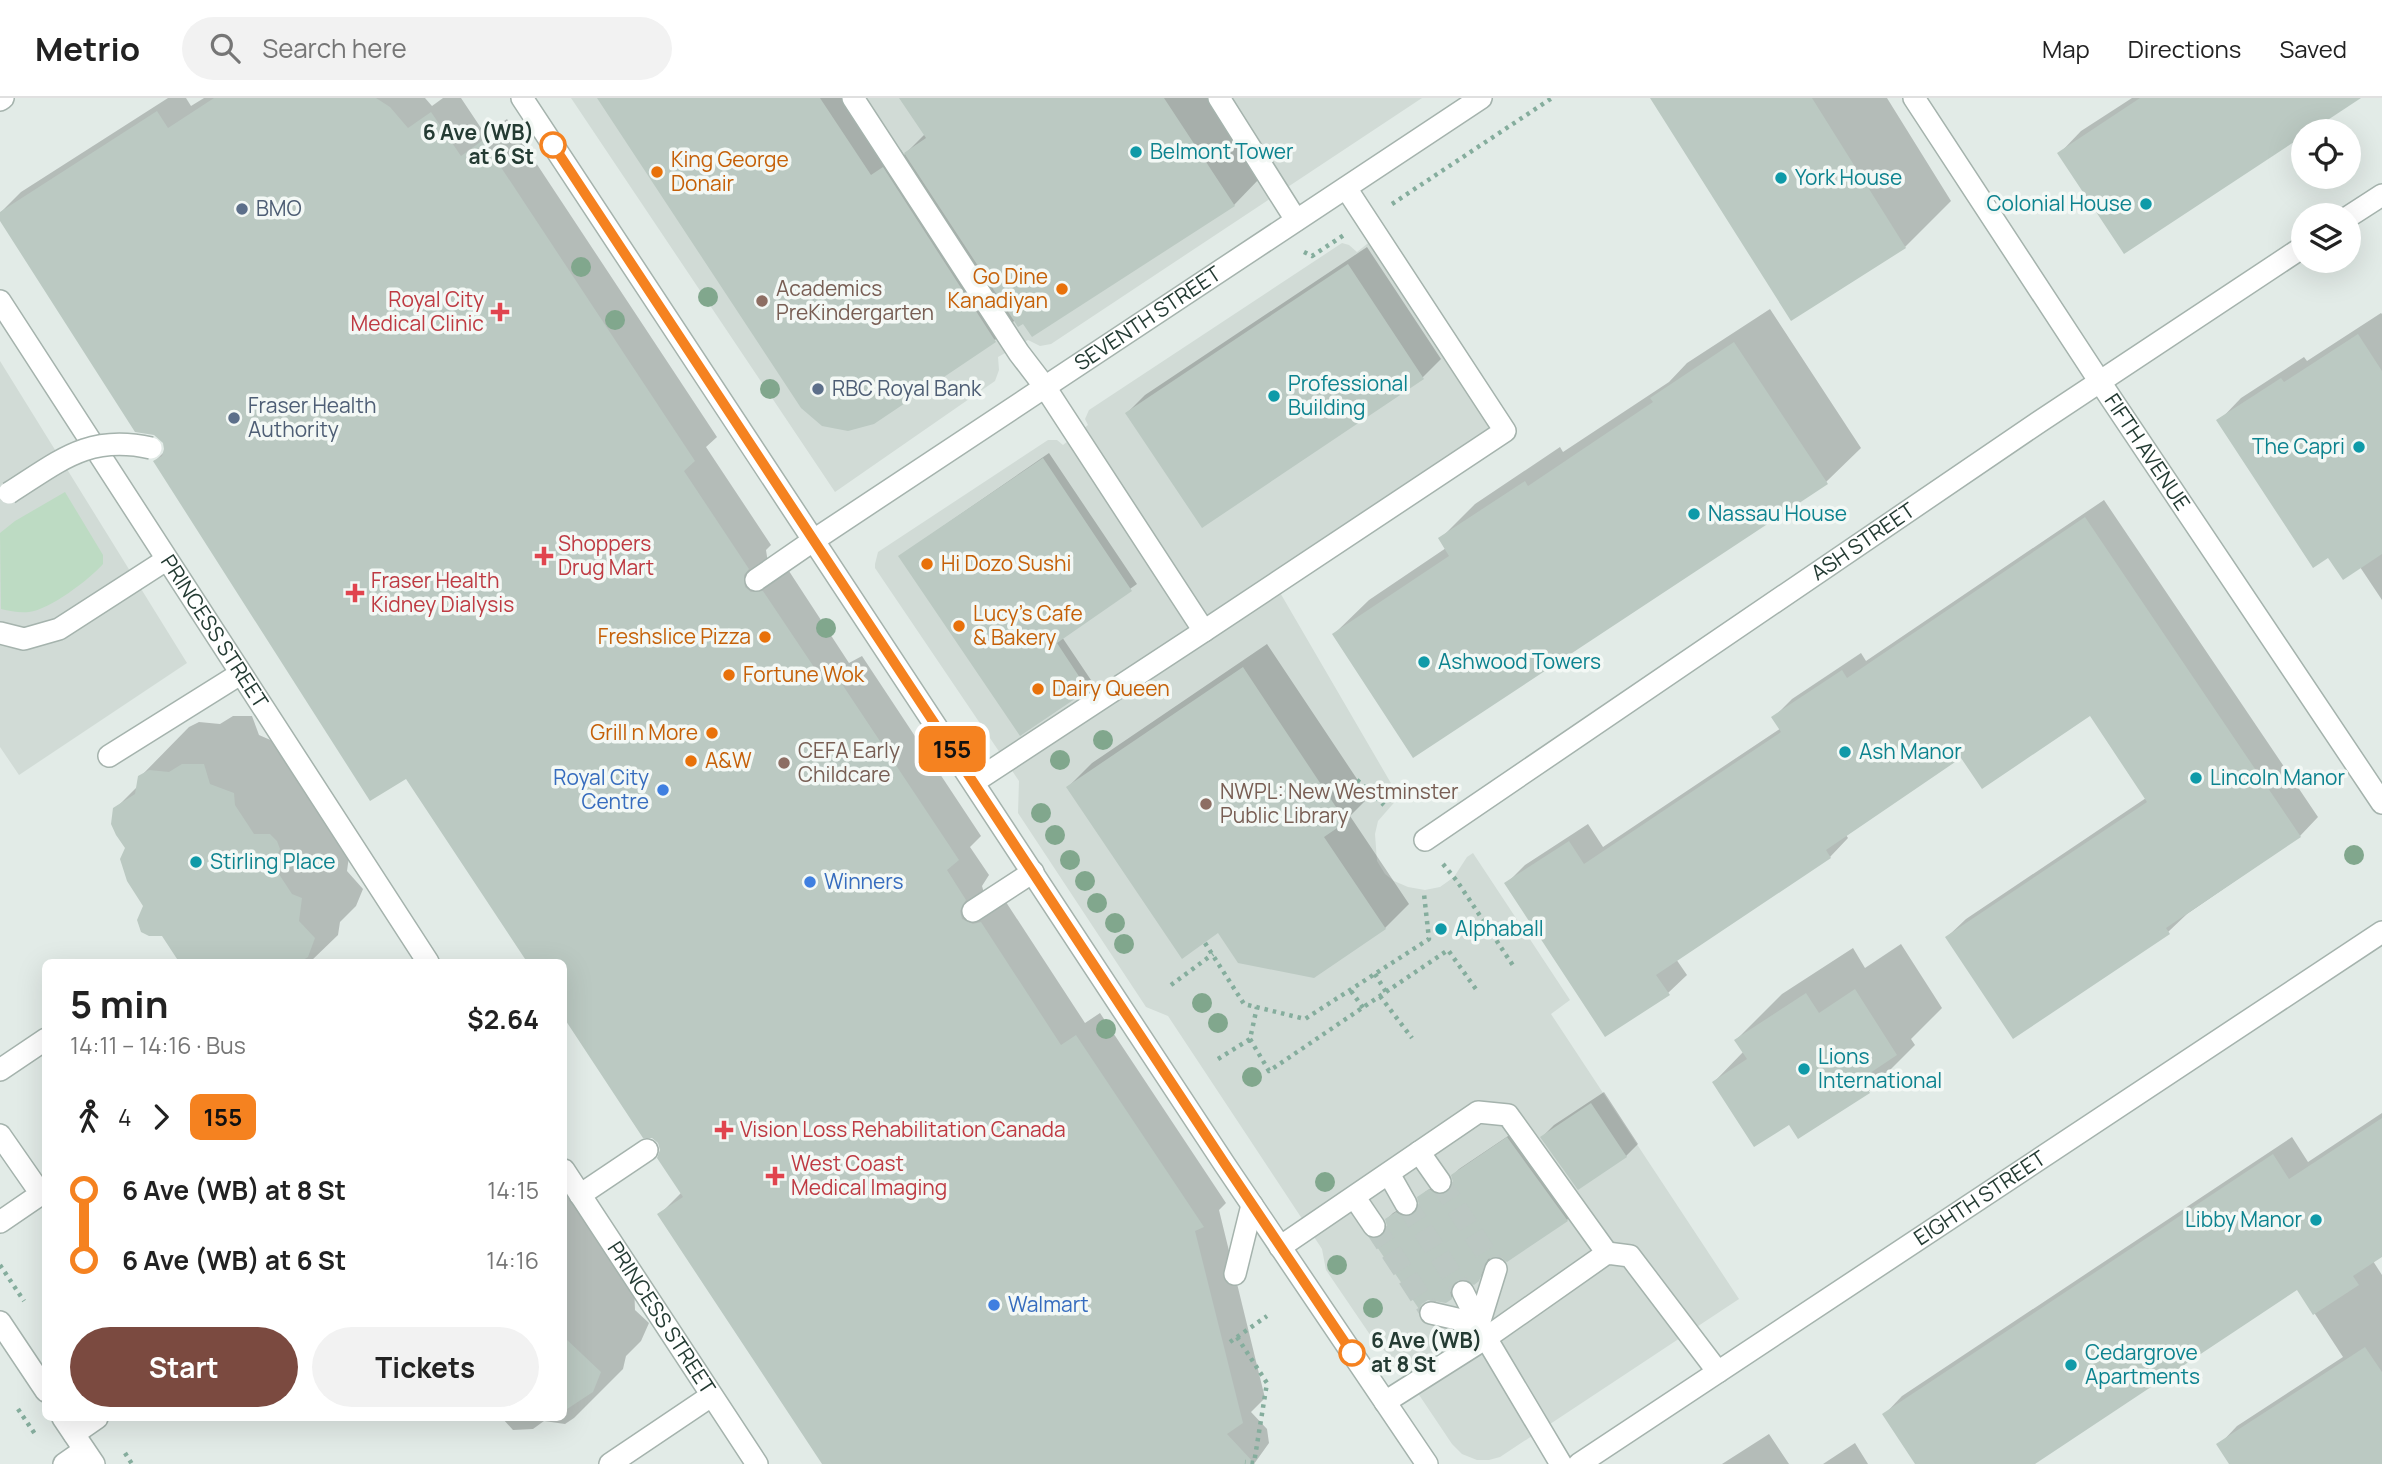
<!DOCTYPE html>
<html lang="en">
<head>
<meta charset="utf-8">
<style>
	:root { --surface:#fff; --page:#f2f2f2; --text:#222; --muted:#767676; --line:#e0e0e0; --accent:#7b4a40 }
	body { margin:0; font-family:Manrope,sans-serif; background:var(--page); color:var(--text); height:100vh; display:flex; flex-direction:column; font-size:26px; white-space:nowrap }
	* { box-sizing:border-box; margin:0 }
	p { font-size:23px; color:var(--muted) }
	.icon { flex:none; width:38px; height:38px; fill:none; stroke:currentColor; stroke-width:2; stroke-linecap:round; stroke-linejoin:round }
	.map { position:relative; flex:1; overflow:hidden }
	.panel { position:absolute; left:42px; top:861px; width:525px; height:462px; display:flex; flex-direction:column; background:var(--surface); border-radius:10px; box-shadow:0 7px 28px #0002 }
	.panel>* { flex:none }
	.badge { padding:0 14px; border-radius:10px; font-size:24px; line-height:46px }
	.buttons { position:absolute; left:2291px; top:21px; display:grid; gap:14px }
	.buttons a { display:grid; place-items:center; width:70px; height:70px; border-radius:50%; background:var(--surface); box-shadow:0 7px 28px #0002; font-size:35px }
	.map>.badge { position:absolute; translate:-50% -50%; box-shadow:0 0 0 4px #fff }
	.legs { display:flex; align-items:center; gap:10px; height:77px; padding:0 28px; font-size:23px }
	.legs p { margin-inline-start:auto }
	.overview { display:flex; align-items:center; justify-content:space-between; height:119px; padding:0 28px }
	h1 { font-size:38px; font-weight:700; line-height:52px }
	.action { display:flex; gap:14px; margin-top:auto; padding:14px 28px }
	.action a { flex:1; height:80px; border-radius:42px; background:var(--accent); color:#fff; font-size:28px; font-weight:700; line-height:80px; text-align:center }
	.action a+a { background:var(--page); color:var(--text) }
	ul { padding:0 28px; list-style:none }
	li { display:flex; align-items:center; gap:24px; height:70px; font-size:26px }
	li i { display:grid; place-items:center; width:10px; height:100%; margin:0 9px; background:currentColor }
	li i::after { content:''; width:18px; height:18px; margin:-9px; border:5px solid; border-radius:50%; background:var(--surface) }
	li p { margin-inline-start:auto }
	li:first-child i { background:linear-gradient(#0000 50%,currentColor 0) }
	li:last-child i { background:linear-gradient(currentColor 50%,#0000 0) }
	header { display:flex; align-items:center; gap:42px; box-sizing:border-box; height:98px; padding:0 35px; background:var(--surface); border-bottom:2px solid var(--line) }
	header strong { font-size:33px }
	nav { display:flex; gap:38px; margin-inline-start:auto; font-size:24px }
	.search { width:490px; height:63px; background:var(--page); display:flex; align-items:center; gap:18px; box-sizing:border-box; padding:0 24px; border-radius:38px; color:var(--muted); font-size:26px }
	.map>svg:first-child { display:block }
</style>
</head>
<body>
<header>
<strong>Metrio</strong>
<div class="search"><svg class="icon" aria-label="search" viewBox="0 0 24 24"><circle cx="10" cy="10" r="6"/><path d="M15 15l6 6"/></svg>Search here</div>
<nav><a>Map</a><a>Directions</a><a>Saved</a></nav>
</header>
<div class="map">
<svg width="2382" height="1366" viewBox="0 0 2382 1366">
	<rect width="100%" height="100%" fill="#e2ebe7"/>
	<path fill="#d1dbd6" d="M571 0H1422L1051 246 1040 248 1028 242 998 259 999 272 995 283 835 394Z
		M1377 138 1505 333 1275 486 1399 699 1378 723 1375 736 1377 763 1385 776 1394 783 1408 789 1425 792 1440 789 1454 779 1467 759 1473 755 1570 902 1551 916 1739 1201 1500 1359 1489 1362H1477L1462 1356 1452 1346 1395 1261 1377 1247 1326 1172 1322 1151 1168 918 1146 909 1018 715 1019 683 875 470V466L878 454 1048 342H1057L1063 347 1088 327 1085 321 1089 312 1342 145 1349 147 1357 154Z
		M0 263 187 565 19 677 0 649Z"/>
	<path fill="#bddbc3" d="M65 394 103 457V466C90 481 49 512 29 514 19 515 10 513 1 511L0 435 15 423Z"/>
	<path fill="#0003" d="M168 0H186L191 8 204 0H425L432 8 443 0H461L485 36 507 21 717 339 706 349 771 447 766 452 768 465 787 470 849 565 862 558 981 738 970 749 989 777 982 788 985 798 1004 801 1085 925 1100 915 1226 1105 1219 1112 1265 1300 1251 1314 1267 1331 1269 1345 1254 1366H824L659 1117 682 1094 660 1044 653 1038H644L564 917V864H529L406 679 155 363 165 353V344L0 120V115L21 94Z
		M599 0H850L890 60 901 52 904 57 925 36 901 0H1208L1260 80 1234 107 1023 223 1015 222 995 242Z
		M1668 0H1887L1951 103 1905 149Z
		M2132 0H2358L2308 33H2303V36L2060 55 2081 33Z
		M1367 149 1441 261 1423 279 1202 427 1127 315 1145 297Z
		M1770 211 1861 350 1826 384 1334 536 1369 502 1446 450 1440 441 1475 406 1560 349 1563 354 1669 284 1687 265Z
		M2381 215 2382 216V502L2360 469 2328 458 2219 323 2241 300 2304 259 2307 263Z
		M1049 355 1137 486 1062 539 1093 585 1020 636 900 458Z
		M2104 402 2318 719 2300 738 2187 816 2168 834 1947 839 1966 821 2146 700 2090 616 1962 658 1846 737 1848 740 1830 759 1676 861 1687 877 1668 895 1507 785 1525 767 1588 726 1603 749 1781 630 1773 620 1792 601 1861 555 1866 563Z
		M1267 546 1369 699 1350 718 1409 806 1385 830 1313 878 1219 833 1068 689 1092 665Z
		M233 618H252L259 637 282 647 328 702 320 717 340 748 350 751 347 773 363 791 356 808 340 824 338 837 310 864H184L177 858 145 808 127 750 115 711 139 687 140 679 189 629 199 624 220 626Z
		M1901 846 1942 910 1911 941 1915 947 1869 993 1799 1039 1790 1024 1714 984 1744 953 1736 942 1782 896 1853 850 1865 870Z
		M1604 994 1638 1046 1626 1058 1542 1039 1554 1027Z
		M2382 1015V1157L2373 1163 2382 1177V1366H2231L2219 1347 2237 1328 2343 1259 2298 1190 2032 1366H1917L1884 1317 1902 1298 2292 1039 2308 1064Z
		M1514 1034 1572 1116 1567 1122 1500 1156 1491 1158 1484 1175 1477 1182 1465 1179 1458 1181 1455 1185 1457 1194 1451 1200 1373 1141 1378 1135 1386 1134 1389 1128 1387 1121 1393 1115 1403 1109 1412 1114 1418 1113 1425 1094 1436 1087 1447 1092 1452 1090 1455 1084 1453 1077 1459 1071Z
		M564 1080 634 1185 635 1212 649 1225 641 1243 626 1258 623 1271 574 1320 565 1326 544 1323 533 1331 513 1332 502 1320H564Z
		M1769 1336 1789 1366H1722Z
		M1855 1345 1868 1366H1823Z"/>
	<path fill="#bbc9c2" d="M214 0H376L390 9 408 30 431 14 461 58 483 42 695 363 684 373 749 471 744 477 745 489 751 494 763 493 826 587 838 580 959 762 947 772 966 802 960 813 962 821 973 826 981 824 1061 947 1076 937 1204 1129 1195 1133 1243 1325 1227 1336 1255 1366H822L657 1116 683 1099 657 1060 660 1052 658 1045 652 1040H643L564 920V864H527L406 681 370 703 153 363 162 358 164 351 163 345 154 337 135 334 0 123V114L157 13 168 30Z
		M597 0H820L871 77 883 69 996 244 874 326 848 333 822 328 801 310Z
		M899 0H1164L1235 108 1032 239 1023 226 1018 229 904 55 926 40Z
		M1650 0H1812L1906 150 1791 223Z
		M2140 0H2361L2311 33H2303V38L2124 156 2057 55Z
		M1348 166 1424 281 1202 430 1125 315Z
		M2358 236 2382 273V456L2343 482 2328 460 2313 470 2216 322 2281 280 2284 284Z
		M1734 244 1828 386 1413 660 1332 536 1449 458 1438 440 1525 383 1528 388 1653 304 1650 300Z
		M1043 360 1132 493 1057 545 1088 592 1020 638 898 458Z
		M2085 419 2301 739 2166 830 2170 836 2013 941 1945 839 2147 704 2090 618 1982 691 1961 660 1826 752 1831 760 1656 877 1670 897 1605 939 1504 785 1569 743 1584 766 1781 634 1771 619 1842 572 1847 580Z
		M1243 569 1346 724 1324 739 1386 831 1314 880 1238 865 1218 835 1182 861 1066 689Z
		M182 666H204L210 686 234 695 235 707 254 736H270L277 743 280 751 273 767 292 796 302 800 299 823 315 840 308 859 300 864H179L162 838H149L141 834 137 822 143 808 127 783 120 761 125 750 116 737 111 726 113 710 135 696 138 678 149 672 169 674Z
		M1855 891 1897 957 1861 981 1870 995 1798 1041 1789 1027 1754 1049 1712 984 1747 961 1734 942 1806 895 1819 915Z
		M1591 1005 1627 1059 1578 1092 1540 1039Z
		M2382 1020V1159L2353 1178 2359 1187 2313 1217 2297 1192 2035 1366H1915L1882 1316 2273 1056 2289 1081Z
		M1507 1039 1568 1123 1507 1164 1499 1158 1488 1161 1479 1183 1474 1187 1464 1181 1457 1183 1450 1193 1452 1201 1446 1205 1428 1202 1422 1206 1419 1211 1371 1140 1382 1138 1387 1128 1385 1121 1396 1114 1405 1119 1413 1117 1419 1107 1417 1099 1429 1091 1440 1097 1448 1094 1453 1084 1451 1077Z
		M564 1239 601 1274 593 1294 564 1313Z
		M2365 1249 2382 1274V1366H2229L2216 1346Z"/>
	<g fill="none" stroke-linecap="round" stroke-linejoin="round">
		<path stroke="#bcc8c3" stroke-width="21" stroke-dasharray="21 10" stroke-linecap="butt" d="M1440 1084 1496 1171
			M1406 1106 1463 1194
			M1374 1128 1431 1215"/>
		<defs>
			<g id="minor">
				<path d="M522 0 1225 1067 1427 1366"/>
				<path d="M853 0 1019 255 1045 289 1204 533 1505 333 1346 90"/>
				<path d="M1219 0 1296 122"/>
				<path id="s1" d="M1914 0 2100 284 2382 705"/>
				<path d="M0 2 3 0"/>
				<path d="M2348 119 2382 97"/>
				<path id="s2" d="M0 203 428 864"/>
				<path id="s3" d="M756 482 814 442 1481 0"/>
				<path d="M0 535 24 541 59 531 166 462"/>
				<path d="M109 658 240 576"/>
				<path d="M974 684 1204 533"/>
				<path id="s4" d="M1425 742 2039 324 2303 149"/>
				<path d="M973 813 1033 774"/>
				<path d="M0 972 46 941"/>
				<path d="M0 1037 41 1096 0 1124"/>
				<path d="M1419 1054 1440 1084"/>
				<path id="s5" d="M564 1072 757 1366"/>
				<path d="M1389 1076 1406 1106"/>
				<path d="M580 1097 647 1052"/>
				<path d="M1355 1100 1374 1128"/>
				<path d="M1280 1149 1478 1014 1508 1017 1607 1155"/>
				<path d="M1235 1176 1252 1107"/>
				<path d="M1463 1194 1486 1240 1561 1366"/>
				<path d="M1431 1215 1479 1226 1496 1171"/>
				<path d="M0 1224 46 1293"/>
				<path d="M1385 1304 1486 1240 1607 1155 1630 1158 1718 1274"/>
				<path d="M63 1320 94 1366"/>
				<path d="M74 1336 97 1320"/>
				<path d="M64 1366 84 1352"/>
				<path d="M610 1366 711 1298"/>
				<path id="s6" d="M1579 1366 2382 834"/>
			</g>
		</defs>
		<use href="#minor" stroke="#a5b3ad" stroke-width="24"/>
		<path stroke="#85ad9d" stroke-width="4.5" stroke-dasharray="3.5 5" stroke-linecap="butt" d="M1392 106 1552 0
			M1304 154 1312 158 1344 137
			M1357 682 1384 707
			M1443 766 1457 783 1514 869
			M1205 845 1244 906 1305 921 1429 841 1424 796
			M1375 876 1386 894
			M1171 887 1213 856
			M1351 893 1364 911
			M1380 898 1412 940
			M1250 941 1269 973 1448 852 1478 894
			M1218 961 1250 941 1257 909
			M0 1167 24 1203
			M1237 1239 1267 1285 1254 1365 1245 1364
			M1230 1244 1267 1218
			M18 1311 35 1336
			M125 1355 132 1366"/>
		<use href="#minor" stroke="#fff" stroke-width="21"/>
		<defs>
			<path id="minor-bridge" d="M9 395C60 363 88 336 151 350"/>
		</defs>
		<use href="#minor-bridge" stroke="#a5b3ad" stroke-width="24" stroke-linecap="butt"/>
		<use href="#minor-bridge" stroke="#fff" stroke-width="21"/>
	</g>
	<g fill="#81a78d">
		<circle cx="581" cy="169" r="10"/>
		<circle cx="708" cy="199" r="10"/>
		<circle cx="615" cy="222" r="10"/>
		<circle cx="770" cy="291" r="10"/>
		<circle cx="826" cy="530" r="10"/>
		<circle cx="1103" cy="642" r="10"/>
		<circle cx="1060" cy="662" r="10"/>
		<circle cx="1041" cy="715" r="10"/>
		<circle cx="1055" cy="737" r="10"/>
		<circle cx="2354" cy="757" r="10"/>
		<circle cx="1070" cy="762" r="10"/>
		<circle cx="1085" cy="783" r="10"/>
		<circle cx="1097" cy="805" r="10"/>
		<circle cx="1115" cy="825" r="10"/>
		<circle cx="1124" cy="846" r="10"/>
		<circle cx="1202" cy="905" r="10"/>
		<circle cx="1218" cy="925" r="10"/>
		<circle cx="1106" cy="931" r="10"/>
		<circle cx="1252" cy="979" r="10"/>
		<circle cx="1325" cy="1084" r="10"/>
		<circle cx="1337" cy="1167" r="10"/>
		<circle cx="1373" cy="1210" r="10"/>
	</g>
	<g fill="none" stroke-linecap="round" stroke-linejoin="round">
		<defs>
			<path id="line-1" d="M553 47 1225 1066 1352 1255"/>
		</defs>
		<use href="#line-1" stroke="#fff" stroke-width="16"/>
		<use href="#line-1" stroke="#f58220" stroke-width="10"/>
	</g>
	<g fill="#fff" stroke="#f58220" stroke-width="3.5">
		<circle cx="553" cy="47" r="12"/>
		<circle cx="1352" cy="1255" r="12"/>
	</g>
	<g fill="#0f9aa8" stroke="#f3f8f5" stroke-width="2.5">
		<circle cx="1136" cy="54" r="7"/>
		<circle cx="1781" cy="80" r="7"/>
		<circle cx="2146" cy="106" r="7"/>
		<circle cx="1274" cy="298" r="7"/>
		<circle cx="2359" cy="349" r="7"/>
		<circle cx="1694" cy="416" r="7"/>
		<circle cx="1424" cy="564" r="7"/>
		<circle cx="1845" cy="654" r="7"/>
		<circle cx="2196" cy="680" r="7"/>
		<circle cx="196" cy="764" r="7"/>
		<circle cx="1441" cy="831" r="7"/>
		<circle cx="1804" cy="971" r="7"/>
		<circle cx="2316" cy="1122" r="7"/>
		<circle cx="2071" cy="1267" r="7"/>
	</g>
	<g fill="#e8710a" stroke="#f3f8f5" stroke-width="2.5">
		<circle cx="657" cy="74" r="7"/>
		<circle cx="1062" cy="191" r="7"/>
		<circle cx="927" cy="466" r="7"/>
		<circle cx="959" cy="528" r="7"/>
		<circle cx="765" cy="539" r="7"/>
		<circle cx="729" cy="577" r="7"/>
		<circle cx="1038" cy="591" r="7"/>
		<circle cx="712" cy="635" r="7"/>
		<circle cx="691" cy="663" r="7"/>
	</g>
	<g fill="#5c6f8a" stroke="#f3f8f5" stroke-width="2.5">
		<circle cx="242" cy="111" r="7"/>
		<circle cx="818" cy="291" r="7"/>
		<circle cx="234" cy="320" r="7"/>
	</g>
	<g fill="#8d6e63" stroke="#f3f8f5" stroke-width="2.5">
		<circle cx="762" cy="203" r="7"/>
		<circle cx="784" cy="665" r="7"/>
		<circle cx="1206" cy="706" r="7"/>
	</g>
	<g fill="#e0444e" stroke="#f3f8f5" stroke-width="2.5">
		<path d="M496.5 203.5h7v7h7v7h-7v7h-7v-7h-7v-7h7z"/>
		<path d="M540.5 447.5h7v7h7v7h-7v7h-7v-7h-7v-7h7z"/>
		<path d="M351.5 484.5h7v7h7v7h-7v7h-7v-7h-7v-7h7z"/>
		<path d="M720.5 1021.5h7v7h7v7h-7v7h-7v-7h-7v-7h7z"/>
		<path d="M771.5 1067.5h7v7h7v7h-7v7h-7v-7h-7v-7h7z"/>
	</g>
	<g fill="#3f7fe0" stroke="#f3f8f5" stroke-width="2.5">
		<circle cx="663" cy="692" r="7"/>
		<circle cx="810" cy="784" r="7"/>
		<circle cx="994" cy="1207" r="7"/>
	</g>
	<g text-anchor="middle" stroke-width="7" stroke-linejoin="round" paint-order="stroke">
		<g font-size="21" font-weight="bold" fill="#243b33" stroke="#f3f8f5" text-anchor="end">
			<text x="534" y="42">6 Ave (WB)<tspan x="534" dy="24">at 6 St</tspan></text>
			<text x="1371" y="1250" text-anchor="start">6 Ave (WB)<tspan x="1371" dy="24">at 8 St</tspan></text>
		</g>
		<g font-size="21" fill="#0d838f" stroke="#f3f8f5" text-anchor="start">
			<text x="1150" y="61">Belmont Tower</text>
			<text x="1795" y="87">York House</text>
			<text x="2132" y="113" text-anchor="end">Colonial House</text>
			<text x="1288" y="293">Professional<tspan x="1288" dy="24">Building</tspan></text>
			<text x="2345" y="356" text-anchor="end">The Capri</text>
			<text x="1708" y="423">Nassau House</text>
			<text x="1438" y="571">Ashwood Towers</text>
			<text x="1859" y="661">Ash Manor</text>
			<text x="2210" y="687">Lincoln Manor</text>
			<text x="210" y="771">Stirling Place</text>
			<text x="1455" y="838">Alphaball</text>
			<text x="1818" y="966">Lions<tspan x="1818" dy="24">International</tspan></text>
			<text x="2302" y="1129" text-anchor="end">Libby Manor</text>
			<text x="2085" y="1262">Cedargrove<tspan x="2085" dy="24">Apartments</tspan></text>
		</g>
		<g font-size="21" fill="#c56008" stroke="#f3f8f5" text-anchor="start">
			<text x="671" y="69">King George<tspan x="671" dy="24">Donair</tspan></text>
			<text x="1048" y="186" text-anchor="end">Go Dine<tspan x="1048" dy="24">Kanadiyan</tspan></text>
			<text x="941" y="473">Hi Dozo Sushi</text>
			<text x="973" y="523">Lucy's Cafe<tspan x="973" dy="24">&amp; Bakery</tspan></text>
			<text x="751" y="546" text-anchor="end">Freshslice Pizza</text>
			<text x="743" y="584">Fortune Wok</text>
			<text x="1052" y="598">Dairy Queen</text>
			<text x="698" y="642" text-anchor="end">Grill n More</text>
			<text x="705" y="670">A&amp;W</text>
		</g>
		<g font-size="21" fill="#4e5e75" stroke="#f3f8f5" text-anchor="start">
			<text x="256" y="118">BMO</text>
			<text x="832" y="298">RBC Royal Bank</text>
			<text x="248" y="315">Fraser Health<tspan x="248" dy="24">Authority</tspan></text>
		</g>
		<g font-size="21" fill="#785e54" stroke="#f3f8f5" text-anchor="start">
			<text x="776" y="198">Academics<tspan x="776" dy="24">PreKindergarten</tspan></text>
			<text x="798" y="660">CEFA Early<tspan x="798" dy="24">Childcare</tspan></text>
			<text x="1220" y="701">NWPL: New Westminster<tspan x="1220" dy="24">Public Library</tspan></text>
		</g>
		<g font-size="21" fill="#be3a42" stroke="#f3f8f5" text-anchor="start">
			<text x="484" y="209" text-anchor="end">Royal City<tspan x="484" dy="24">Medical Clinic</tspan></text>
			<text x="558" y="453">Shoppers<tspan x="558" dy="24">Drug Mart</tspan></text>
			<text x="371" y="490">Fraser Health<tspan x="371" dy="24">Kidney Dialysis</tspan></text>
			<text x="740" y="1039">Vision Loss Rehabilitation Canada</text>
			<text x="791" y="1073">West Coast<tspan x="791" dy="24">Medical Imaging</tspan></text>
		</g>
		<g font-size="21" fill="#243b33" stroke="#f3f8f5">
			<text dy="7" stroke="none"><textPath href="#s3" startOffset="471">SEVENTH STREET</textPath></text>
			<text dy="7" stroke="none"><textPath href="#s1" startOffset="424">FIFTH AVENUE</textPath></text>
			<text dy="7" stroke="none"><textPath href="#s4" startOffset="530">ASH STREET</textPath></text>
			<text dy="7" stroke="none"><textPath href="#s2" startOffset="394">PRINCESS STREET</textPath></text>
			<text dy="7" stroke="none"><textPath href="#s6" startOffset="481">EIGHTH STREET</textPath></text>
			<text dy="7" stroke="none"><textPath href="#s5" startOffset="177">PRINCESS STREET</textPath></text>
		</g>
		<g font-size="21" fill="#366cbe" stroke="#f3f8f5" text-anchor="start">
			<text x="649" y="687" text-anchor="end">Royal City<tspan x="649" dy="24">Centre</tspan></text>
			<text x="824" y="791">Winners</text>
			<text x="1008" y="1214">Walmart</text>
		</g>
	</g>
</svg>
<div class="buttons">
<a><svg class="icon" aria-label="locate" viewBox="0 0 24 24"><circle cx="12" cy="12" r="6"/><path d="M12 2v4M12 18v4M2 12h4M18 12h4"/></svg></a>
<a><svg class="icon" aria-label="layers" viewBox="0 0 24 24"><path d="M12 4l9 5-9 5-9-5zM3 14l9 5 9-5"/></svg></a>
</div>
<b class="badge" style="left:952px;top:651px;background:#f58220;color:#111">155</b>
<section class="panel">
<div class="overview"><div><h1>5 min</h1><p>14:11 – 14:16 · Bus</p></div><b>$2.64</b></div>
<div class="legs"><svg class="icon" aria-label="walk" viewBox="0 0 24 24"><circle cx="13" cy="4" r="2"/><path d="M13 8l-2 6 4 7M11 14l-3 7M7 12l3-4h3l4 4"/></svg>4<svg class="icon" aria-label="forward" viewBox="0 0 24 24"><path d="M9 5l7 7-7 7"/></svg><b class="badge" style="background:#f58220;color:#111">155</b></div>
<ul>
<li><i style="color:#f58220"></i><b>6 Ave (WB) at 8 St</b><p>14:15</p></li>
<li><i style="color:#f58220"></i><b>6 Ave (WB) at 6 St</b><p>14:16</p></li>
</ul>
<div class="action"><a>Start</a><a>Tickets</a></div>
</section>
</div>
</body>
</html>
